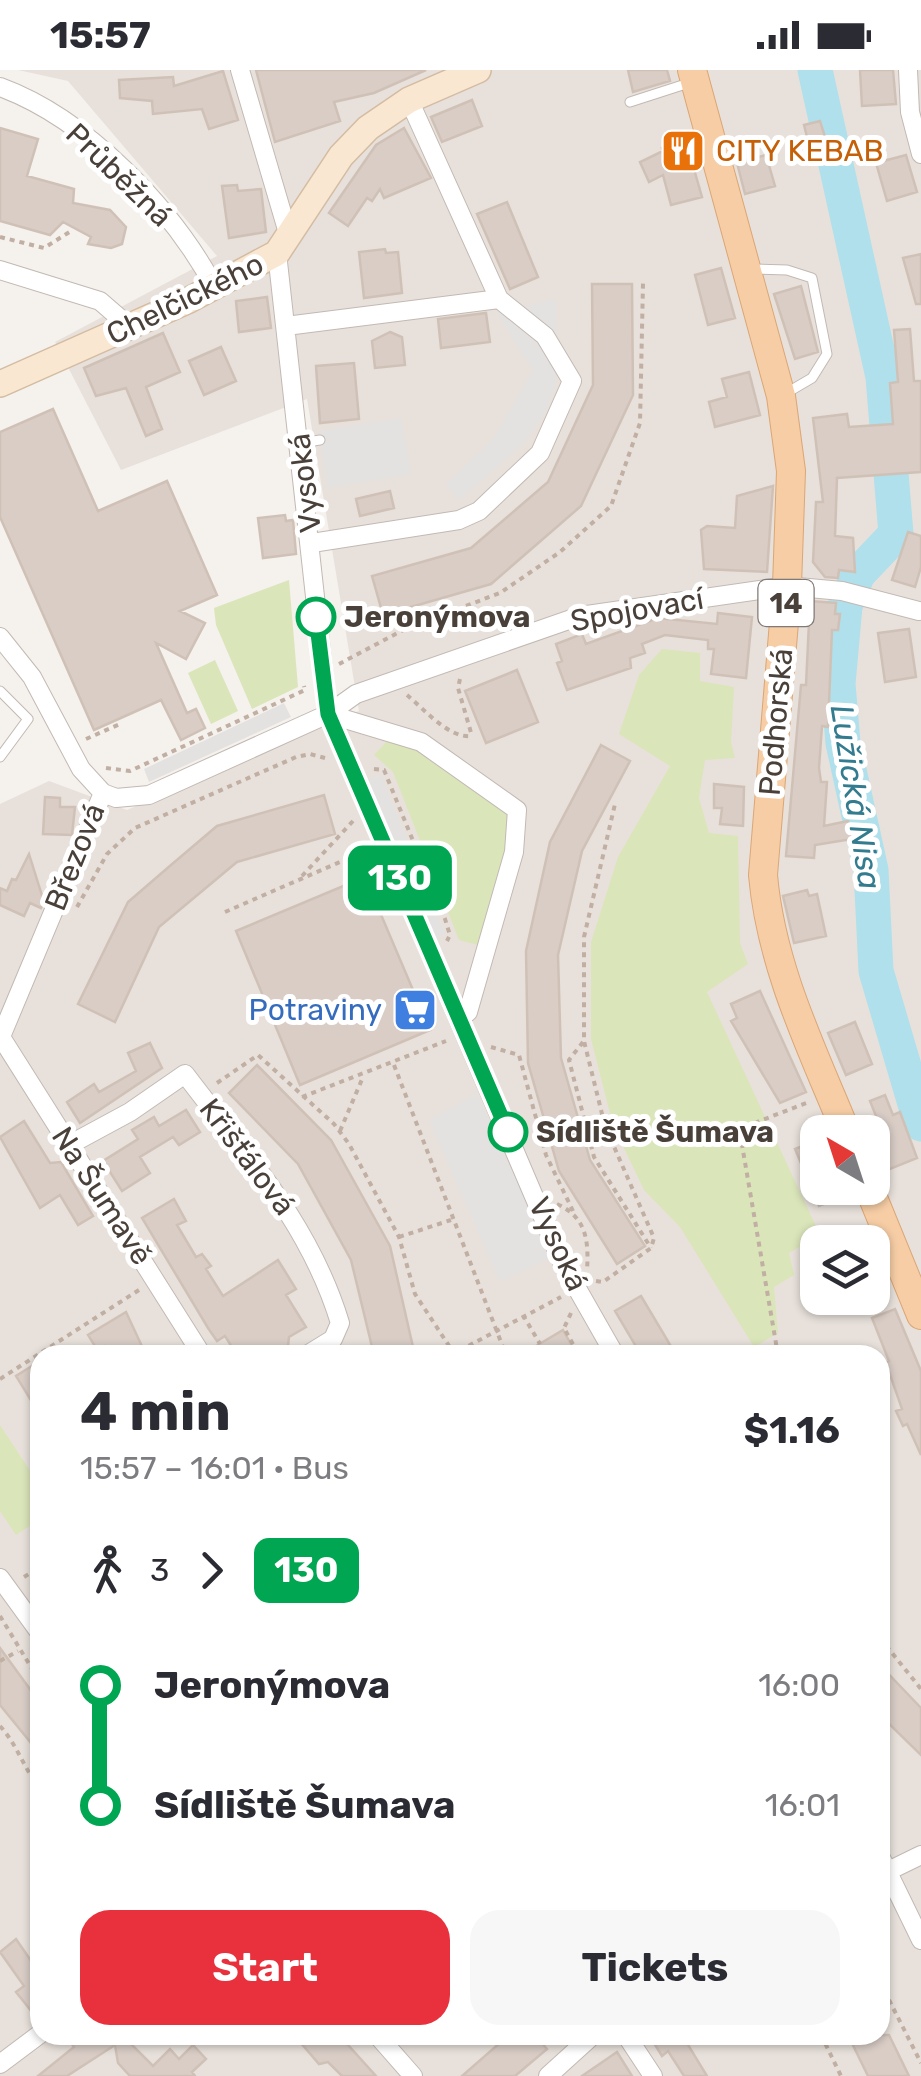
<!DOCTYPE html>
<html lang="en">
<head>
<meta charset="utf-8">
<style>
	:root { --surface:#fff; --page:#f7f7f7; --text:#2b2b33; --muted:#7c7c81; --accent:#e8313d }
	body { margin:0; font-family:Rubik,sans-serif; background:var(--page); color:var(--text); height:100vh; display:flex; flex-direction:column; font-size:38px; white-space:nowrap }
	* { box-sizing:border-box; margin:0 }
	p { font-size:32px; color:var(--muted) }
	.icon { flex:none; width:55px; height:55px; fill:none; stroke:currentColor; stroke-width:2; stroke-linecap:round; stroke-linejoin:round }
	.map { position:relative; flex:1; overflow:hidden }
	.panel { position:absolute; left:30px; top:1275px; width:860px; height:700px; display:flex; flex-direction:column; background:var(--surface); border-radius:30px; box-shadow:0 2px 8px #0004 }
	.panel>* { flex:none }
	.badge { padding:0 20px; border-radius:15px; font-size:35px; line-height:65px }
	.needle { width:65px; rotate:321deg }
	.controls { position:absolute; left:800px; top:1045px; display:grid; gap:20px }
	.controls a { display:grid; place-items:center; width:90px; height:90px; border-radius:20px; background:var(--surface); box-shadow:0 2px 8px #0004; font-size:50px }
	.map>.badge { position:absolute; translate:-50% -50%; box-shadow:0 0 0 5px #fff }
	.legs { display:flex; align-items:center; gap:15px; height:110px; padding:0 50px; font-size:32px }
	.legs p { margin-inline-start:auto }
	.headline { display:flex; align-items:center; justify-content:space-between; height:170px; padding:0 50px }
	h1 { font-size:55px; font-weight:700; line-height:75px }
	.cta { display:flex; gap:20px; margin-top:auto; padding:20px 50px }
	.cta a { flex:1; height:115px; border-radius:30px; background:var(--accent); color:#fff; font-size:40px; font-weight:700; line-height:115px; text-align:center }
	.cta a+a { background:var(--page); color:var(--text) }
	ul { padding:0 50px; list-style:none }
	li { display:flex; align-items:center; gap:35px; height:120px; font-size:38px }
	li i { display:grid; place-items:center; width:15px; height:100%; margin:0 12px; background:currentColor }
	li i::after { content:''; width:25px; height:25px; margin:-12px; border:8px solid; border-radius:50%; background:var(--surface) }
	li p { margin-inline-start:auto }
	li:first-child i { background:linear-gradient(#0000 50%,currentColor 0) }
	li:last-child i { background:linear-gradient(currentColor 50%,#0000 0) }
	.status { display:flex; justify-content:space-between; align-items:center; height:70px; padding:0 50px; background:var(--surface); direction:ltr }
	.status svg { height:28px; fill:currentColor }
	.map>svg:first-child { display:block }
</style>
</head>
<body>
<div class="status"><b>15:57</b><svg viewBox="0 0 49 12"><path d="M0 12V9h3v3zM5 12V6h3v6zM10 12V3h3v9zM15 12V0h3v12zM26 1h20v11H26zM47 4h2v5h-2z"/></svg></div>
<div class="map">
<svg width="921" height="2006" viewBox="0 0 921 2006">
	<rect width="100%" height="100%" fill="#f5f1ed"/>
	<path fill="#e8e1db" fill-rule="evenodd" d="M18 0H921V2006H0V734L49 711 127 740 359 641 307 329 121 400 55 272 217 186 68 11ZM818 1062H872V1118H818ZM818 1172H872V1228H818ZM40 1285H880V1965H40Z"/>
	<path fill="#dbe5ba" d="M289 510 298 617 252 639 216 555 214 538Z
		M662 579 700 583V611L734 617 731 672 735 688 705 690 699 728 709 763 738 766 740 873 748 894 707 922 820 1165 789 1183 794 1205 774 1217 778 1263 754 1277 680 1157 644 1120 613 1055 591 969V872L618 787 670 696 619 664 639 605Z
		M215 590 238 641 211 654 188 603Z
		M388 670 415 680 507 743 506 777 478 875 459 870 393 702 374 685Z
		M0 1355 40 1416V1449L16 1465 0 1441Z"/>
	<path fill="#e4e2e0" d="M556 229V316L545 343 523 374 459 430 445 415 494 368 533 300 496 243Z
		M401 348 411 404 327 418 319 361Z
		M284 633 291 647 149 712 144 699Z
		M381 705 445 864 429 874 359 715Z
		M477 1024 552 1187 500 1212 429 1050Z"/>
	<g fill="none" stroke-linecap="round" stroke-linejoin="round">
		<path stroke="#afe0eb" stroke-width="35" d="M815 0 883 307 896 464 858 504 845 536 838 614 843 673 871 800 876 901 921 1054"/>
	</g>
	<path fill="#d9cdc6" stroke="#d0c1b7" stroke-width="2.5" d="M256 0H426L374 23 334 32 340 51 275 72Z
		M628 0H667L670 11 633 22Z
		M860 0H893L896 34 862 36Z
		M223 1 238 50 209 59 202 39 153 44 152 31 120 28 119 10 173 7 174 16Z
		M472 30 482 56 442 72 431 47Z
		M820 51 831 86 813 91 804 55Z
		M0 58 38 69 27 106 74 119 73 133 110 140 126 157 122 174 111 178 88 174 91 167 63 152 50 165 0 151Z
		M404 58 431 108 384 128 380 119 372 131 367 128 348 156 329 143 376 75Z
		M686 71 702 127 671 135 663 105 649 112 640 92 663 81 662 78Z
		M766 85 775 116 745 124 737 93Z
		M906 85 917 122 887 131 876 93Z
		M237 115 238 121 261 119 266 162 229 168 222 116Z
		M507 132 538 207 510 219 477 144Z
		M385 179 386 183 398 182 402 223 364 228 359 182Z
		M921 184V234H916L903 188Z
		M721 198 735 248 708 255 695 205Z
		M592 214H632L633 325 581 436 491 514 383 545 372 506 471 478 548 412 593 315Z
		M801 216 818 282 795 289 774 224Z
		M267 227 271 258 239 262 236 231Z
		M486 243 490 272 441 278 438 249Z
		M910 259 914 311H921V402L837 408 835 466 853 468 855 502 839 500 838 508 825 507 813 492 816 432H823L813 348 847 344 849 357 893 354 890 313 898 312 894 260Z
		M390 262 402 267 405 295 375 298 372 271Z
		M163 263 180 302 146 317 162 359 146 366 126 318 96 326 84 298Z
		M221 277 236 311 204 325 189 291Z
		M354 293 359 349 320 353 316 296Z
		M749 302 760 345 715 357 709 332 727 327 722 309Z
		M53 339 98 441 167 411 217 525 180 541 205 553 186 589 156 573 187 643 196 639 205 658 181 670 161 630 94 660 0 447V362Z
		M773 416 767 502 704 499 701 460 707 456 735 458 737 426Z
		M390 421 394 438 360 446 356 429Z
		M285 445 286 451 293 450 296 484 263 488 258 448Z
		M908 462 921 466V497L915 517 892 510Z
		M810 531 836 533 835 544H840L838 560H832L828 657 822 656 819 698 821 712H827L824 756 848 751 852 769 815 775 814 788 786 786 801 615H806Z
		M718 543 752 547 746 608 711 604 714 579H708V570L665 565 642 574 645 583 630 588 631 598 567 620 557 593 562 591 556 574 582 564 586 574 658 548 717 554Z
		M909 559 916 607 885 612 878 563Z
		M517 600 538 652 486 673 465 621Z
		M601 675 630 691 582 781 558 885 561 988 590 1090 645 1176 617 1194 559 1101 528 993 526 881 550 772Z
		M714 714 744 717 743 756 720 754 722 738H714Z
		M324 725 335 764 237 792 159 857 115 952 78 934 128 832 171 795 217 756Z
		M45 727 60 728V737H75L72 765 43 764Z
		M29 784 44 832 41 838 30 833 24 846 0 835V818L7 821 12 809 16 810Z
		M365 807 430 960 300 1015 236 861Z
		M807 820 809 826 817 824 826 866 794 873 783 826Z
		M760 921 806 1022 780 1033 731 951 737 948 731 934Z
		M855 952 872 994 846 1005 828 963Z
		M150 973 162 998 80 1053 67 1032 94 1014 99 1022 136 1001 128 983Z
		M257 995 331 1070 390 1176 413 1277 374 1285 351 1190 298 1094 229 1023Z
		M885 1025 893 1045 900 1042 917 1088 885 1101 872 1070V1053L878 1051 870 1031Z
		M186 1040 200 1062 179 1075 173 1067 140 1087 150 1103 122 1121 103 1091 138 1069 132 1060 154 1047 159 1056Z
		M24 1051 50 1093 61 1092 93 1146 78 1155 60 1125 40 1138 0 1067Z
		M818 1070V1118H852V1123L819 1136 795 1079Z
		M174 1129 186 1151 177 1155 196 1187 202 1184 211 1196 206 1199 223 1226 278 1190 296 1219 286 1225 306 1257 289 1267 287 1285H237L225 1266 217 1271 208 1258 142 1148Z
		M641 1226 666 1268 676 1285H641L615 1241Z
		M895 1239 921 1301V1385L907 1354 903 1356 896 1341 902 1339 886 1293 889 1291 872 1248Z
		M126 1242 146 1285H110L105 1276 98 1281 88 1265Z
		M563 1260 577 1285H521Z
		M40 1291V1345L16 1306Z
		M0 1578 40 1633V1684L0 1635Z
		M880 1595 921 1638V1685L880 1645Z
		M16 1869 40 1904V1952L16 1922 24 1916 0 1882Z
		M66 1965H129L125 1968 153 1996 170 1979 179 1989 193 1975 206 1989 192 2002 195 2006H130L118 1993 115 1975 67 2006H38L74 1977Z
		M294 1965H339L376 2006H342L328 1992 319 1994Z
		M509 1965H535L547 1979 515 2006H462Z
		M649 1965H693L685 1970 707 2006H684L668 1981 662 1986Z
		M848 1965H889L909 2006H868Z
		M617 1982 632 2006H582Z"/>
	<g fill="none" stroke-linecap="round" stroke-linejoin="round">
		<defs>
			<path id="lane" d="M630 32 692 12
				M753 199 787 200 812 208 827 284 812 308 783 325
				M300 373 320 370
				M0 621 28 649 0 687"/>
			<path id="street" d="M240 0 288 163
				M908 0 910 42 921 84
				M0 17C87 49 172 138 215 218
				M277 183 328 644 562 1192 615 1285
				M0 200 100 231 130 257
				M286 256 499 229
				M312 473 459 450 479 441 540 383 572 311 545 266 499 229 409 30
				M0 567 32 607 81 699 103 723 116 728 149 725 328 644 356 624 580 546 787 516 842 521 919 541
				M328 644 421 672 517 740 514 782 468 942 461 948
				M1 967 202 1285
				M0 969 103 723
				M69 1075 130 1042 185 1004C246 1085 310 1154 340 1253L333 1269 307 1285
				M0 1508 40 1563
				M880 1786 921 1870
				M880 1805 921 1785
				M377 1965 413 2006
				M626 1965 653 2006
				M0 1994 40 1964
				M548 2006 593 1965"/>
			<path id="secondary" d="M0 314 189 230 277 183 341 86 368 58 409 30 478 0"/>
			<path id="primary" d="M692 0 781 326 791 401 787 516 763 805C771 897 812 979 846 1062
				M869 1118 921 1245"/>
		</defs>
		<use href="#lane" stroke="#c3b9b3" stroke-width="11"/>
		<use href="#street" stroke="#c3b9b3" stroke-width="20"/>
		<use href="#secondary" stroke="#d3bca2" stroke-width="28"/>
		<use href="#primary" stroke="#dba675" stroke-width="30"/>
		<path stroke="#c0afa2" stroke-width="4" stroke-dasharray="5 5" stroke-linecap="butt" d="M0 167 44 178 71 161
			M339 594 407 558 500 523 560 482 611 436 640 353 643 213
			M460 609 458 618 472 666
			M407 625C424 639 449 669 472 666
			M86 669 120 654
			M106 698 130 701 305 620 304 616
			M374 699 384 700 445 849 450 865 447 871
			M302 806 353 751
			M77 837 107 784 135 758 296 687 310 684 325 688
			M225 842 365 781
			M583 972 569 990 594 1087 651 1178
			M491 977 519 985 546 1085 573 1141
			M394 995 506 1285
			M217 1013 258 985 334 1054 349 1074 399 1167 415 1224 453 1282
			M302 1027 446 971
			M340 1061 363 1007
			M557 1134C586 1147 589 1170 587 1200
			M399 1167 451 1150
			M596 1211 603 1212 651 1178 654 1168 605 1056 584 971V867L615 734
			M571 1243 564 1258 579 1285
			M523 1245 540 1274
			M451 1285 561 1227
			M778 1285 741 1069 757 1052 809 1032
			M0 1309 139 1220
			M36 1451 40 1459
			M24 1507 40 1497
			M0 1546 40 1612
			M880 1568 921 1619
			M0 1591 18 1581
			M0 1656C18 1676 23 1697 40 1719
			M880 1755 887 1769
			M880 1912 921 1993
			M821 1965 841 2006"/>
		<use href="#lane" stroke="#fff" stroke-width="9"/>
		<use href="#street" stroke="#fff" stroke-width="18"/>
		<use href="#secondary" stroke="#fae7d1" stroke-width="25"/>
		<use href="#primary" stroke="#f6cda5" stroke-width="28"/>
	</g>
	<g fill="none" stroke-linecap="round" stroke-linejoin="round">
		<defs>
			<path id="line-1" d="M316 547 328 644 508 1062"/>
		</defs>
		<use href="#line-1" stroke="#fff" stroke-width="22"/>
		<use href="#line-1" stroke="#00a651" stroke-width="15"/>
	</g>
	<defs>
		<symbol id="restaurant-square" viewBox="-11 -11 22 22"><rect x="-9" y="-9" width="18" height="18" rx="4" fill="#e8710a" stroke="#fff"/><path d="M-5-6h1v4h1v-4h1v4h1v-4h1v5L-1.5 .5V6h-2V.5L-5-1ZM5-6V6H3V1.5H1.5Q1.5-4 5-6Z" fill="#fff"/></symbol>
		<symbol id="supermarket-square" viewBox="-11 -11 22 22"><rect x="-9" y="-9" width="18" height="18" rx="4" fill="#3f7fe0" stroke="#fff"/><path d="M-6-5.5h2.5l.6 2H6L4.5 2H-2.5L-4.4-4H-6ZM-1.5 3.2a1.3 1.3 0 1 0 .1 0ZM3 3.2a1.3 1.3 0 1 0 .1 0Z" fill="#fff"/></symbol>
	</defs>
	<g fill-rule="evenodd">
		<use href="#restaurant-square" x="658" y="56" width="50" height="50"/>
		<use href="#supermarket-square" x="390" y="915" width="50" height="50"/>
	</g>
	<g fill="#fff" stroke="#00a651" stroke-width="5">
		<circle cx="316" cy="547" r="18"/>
		<circle cx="508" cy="1062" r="18"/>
	</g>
	<g text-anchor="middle" stroke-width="10" stroke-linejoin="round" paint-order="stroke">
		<rect fill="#fff" stroke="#807975" stroke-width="2.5" x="758.5" y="510" width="55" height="46" rx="8"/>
		<g font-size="28" font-weight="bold" fill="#49403a">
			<text x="786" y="543">14</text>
		</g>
		<g font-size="30" fill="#c56008" stroke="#fff" text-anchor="start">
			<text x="716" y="91">CITY KEBAB</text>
		</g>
		<g font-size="30" fill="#49403a" stroke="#fff">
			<text transform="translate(119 105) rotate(44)" y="10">Průběžná</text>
			<text transform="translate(185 229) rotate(-26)" y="10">Chelčického</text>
			<text transform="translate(305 413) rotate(-97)" y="10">Vysoká</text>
			<text transform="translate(637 540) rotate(-10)" y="10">Spojovací</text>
			<text transform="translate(776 652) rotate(-85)" y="10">Podhorská</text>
			<text transform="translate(75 787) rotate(-68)" y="10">Březová</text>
			<text transform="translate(247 1087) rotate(53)" y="10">Křišťálová</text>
			<text transform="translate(102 1126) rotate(57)" y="10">Na Šumavě</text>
			<text transform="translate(558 1174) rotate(65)" y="10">Vysoká</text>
		</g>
		<g font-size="30" font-weight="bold" fill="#49403a" stroke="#fff" text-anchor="start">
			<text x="344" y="557">Jeronýmova</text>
			<text x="536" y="1072">Sídliště Šumava</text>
		</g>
		<g font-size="30" fill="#366cbe" stroke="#fff" text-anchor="end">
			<text x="382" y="950">Potraviny</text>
		</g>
		<g font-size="32" font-style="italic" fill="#337b8e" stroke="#fff">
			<text transform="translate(856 727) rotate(81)" y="11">Lužická Nisa</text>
		</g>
	</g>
</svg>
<div class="controls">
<a><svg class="needle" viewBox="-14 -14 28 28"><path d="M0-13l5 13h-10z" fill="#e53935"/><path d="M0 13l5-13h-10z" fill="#7c7c81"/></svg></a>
<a><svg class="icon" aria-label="layers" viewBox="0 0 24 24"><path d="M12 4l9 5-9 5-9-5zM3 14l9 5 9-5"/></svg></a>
</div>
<b class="badge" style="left:400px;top:808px;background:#00a651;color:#fff">130</b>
<section class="panel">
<div class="headline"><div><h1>4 min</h1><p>15:57 – 16:01 · Bus</p></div><b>$1.16</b></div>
<div class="legs"><svg class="icon" aria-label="walk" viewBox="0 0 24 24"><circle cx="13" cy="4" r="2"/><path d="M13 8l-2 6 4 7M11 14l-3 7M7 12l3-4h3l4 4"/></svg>3<svg class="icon" aria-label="forward" viewBox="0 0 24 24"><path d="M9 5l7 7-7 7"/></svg><b class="badge" style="background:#00a651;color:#fff">130</b></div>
<ul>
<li><i style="color:#00a651"></i><b>Jeronýmova</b><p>16:00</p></li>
<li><i style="color:#00a651"></i><b>Sídliště Šumava</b><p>16:01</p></li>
</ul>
<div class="cta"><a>Start</a><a>Tickets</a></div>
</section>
</div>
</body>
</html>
